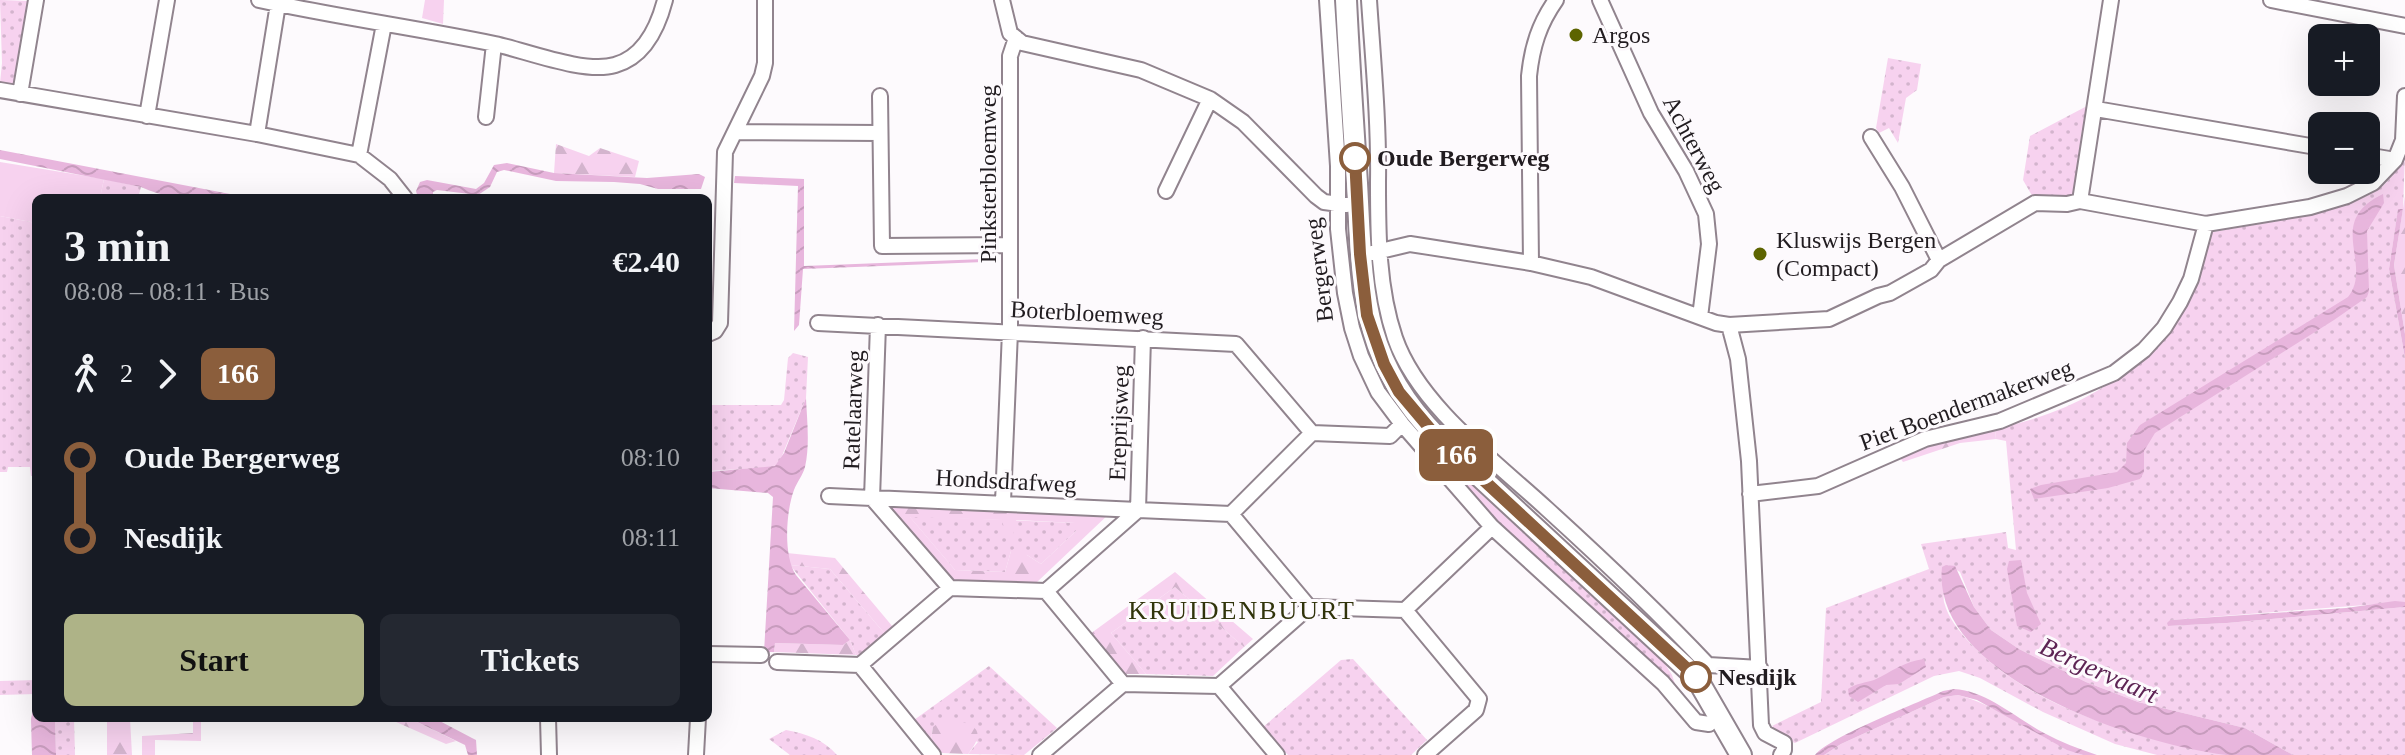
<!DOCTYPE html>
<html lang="en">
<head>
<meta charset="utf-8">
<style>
	:root { --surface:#171b24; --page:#242831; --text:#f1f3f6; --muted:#9ea1a6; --accent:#aeb387 }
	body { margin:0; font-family:"Times New Roman",serif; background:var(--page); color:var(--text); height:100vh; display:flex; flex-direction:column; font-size:30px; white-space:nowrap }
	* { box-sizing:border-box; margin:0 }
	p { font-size:26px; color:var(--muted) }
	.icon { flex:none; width:44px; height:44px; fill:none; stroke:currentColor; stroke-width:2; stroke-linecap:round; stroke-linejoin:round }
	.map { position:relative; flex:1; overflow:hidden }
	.drawer { position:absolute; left:32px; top:194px; width:680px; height:528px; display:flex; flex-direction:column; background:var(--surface); border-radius:12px; box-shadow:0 8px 32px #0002 }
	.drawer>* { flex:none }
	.badge { padding:0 16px; border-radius:12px; font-size:28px; line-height:52px }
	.fabs { position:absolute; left:2308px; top:24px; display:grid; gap:16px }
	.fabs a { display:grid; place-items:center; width:72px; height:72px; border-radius:12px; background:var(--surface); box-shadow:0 8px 32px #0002; font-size:40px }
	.map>.badge { position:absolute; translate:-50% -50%; box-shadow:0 0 0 4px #fff }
	.legs { display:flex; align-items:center; gap:12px; height:88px; padding:0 32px; font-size:26px }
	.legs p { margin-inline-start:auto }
	.overview { display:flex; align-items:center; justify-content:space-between; height:136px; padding:0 32px }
	h1 { font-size:44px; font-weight:700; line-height:60px }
	.primary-button { display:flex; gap:16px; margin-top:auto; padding:16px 32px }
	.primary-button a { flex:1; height:92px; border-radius:12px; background:var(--accent); color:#111; font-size:32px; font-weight:700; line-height:92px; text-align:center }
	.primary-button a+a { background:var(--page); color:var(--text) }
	ul { padding:0 32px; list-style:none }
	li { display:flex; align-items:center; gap:28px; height:80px; font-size:30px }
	li i { display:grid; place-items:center; width:12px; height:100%; margin:0 10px; background:currentColor }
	li i::after { content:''; width:20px; height:20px; margin:-10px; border:6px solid; border-radius:50%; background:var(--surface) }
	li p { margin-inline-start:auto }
	li:first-child i { background:linear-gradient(#0000 50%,currentColor 0) }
	li:last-child i { background:linear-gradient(currentColor 50%,#0000 0) }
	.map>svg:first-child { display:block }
</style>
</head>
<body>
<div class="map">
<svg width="2405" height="755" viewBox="0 0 2405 755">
	<defs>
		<pattern id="grass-dots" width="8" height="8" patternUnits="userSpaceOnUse" patternTransform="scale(2)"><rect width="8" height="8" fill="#f7d2ef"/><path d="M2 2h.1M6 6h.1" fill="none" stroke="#d3b4cd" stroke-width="1.8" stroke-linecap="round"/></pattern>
		<pattern id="forest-firs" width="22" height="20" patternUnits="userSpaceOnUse" patternTransform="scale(2)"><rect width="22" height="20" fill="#f7d2ef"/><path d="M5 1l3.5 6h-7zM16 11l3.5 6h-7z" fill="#d3b4cd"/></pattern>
		<pattern id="water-waves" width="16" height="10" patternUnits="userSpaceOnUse" patternTransform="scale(2)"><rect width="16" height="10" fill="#e8b6dd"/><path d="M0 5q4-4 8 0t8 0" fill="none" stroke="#c79cbd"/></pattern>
	</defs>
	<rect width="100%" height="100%" fill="#fdfafd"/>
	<path fill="url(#grass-dots)" d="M0 0 28 1 15 82 11 85 0 83 2 63Z
		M1888 58 1921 64 1917 90 1906 98 1898 143 1889 128 1879 133 1876 128Z
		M2087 106 2084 119 2088 124 2086 129 2082 130 2076 177 2079 179 2076 194 2070 199H2034L2023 180 2030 136Z
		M2405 153 2403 209 2398 210 2389 269 2405 358V602L2170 620 2168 626 2227 623 2405 607V755H2293L2245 728 2138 702 2086 682 2019 649 1991 630 1974 607 1960 572 1948 565C1947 576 1942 591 1944 602 1948 618 1959 631 1970 643 2036 712 2137 736 2227 755H2157L2115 744 2043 712 1980 678 1959 671 1934 676 1795 743 1783 738 1772 726 1821 702 1826 608 1929 569 1921 544 2006 532 2008 548 2016 550 2006 441 1996 439 1995 429C2059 415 2108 392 2155 346L2207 233C2253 224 2344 214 2380 188 2391 180 2401 165 2405 153Z
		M104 179 141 187 138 198H100Z
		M0 216 36 223V476H31L30 467H8L7 472H0Z
		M793 353 808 357 806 398 779 463 775 467 708 471V405H781L784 400 788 358Z
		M1429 446 1665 664 1672 675 1677 690 1519 545Z
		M909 516 1076 523V531L1041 564 1027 555 1011 551 1005 572 955 570Z
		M790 565 830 569 885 634 859 655H856L850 640Z
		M1175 587 1244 647 1213 676 1146 674 1111 633Z
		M1353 659 1427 740 1411 755H1288L1262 728 1341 660Z
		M989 666 1057 728 1024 755 968 754 978 742 933 727 931 740 914 720Z
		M36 680V694L0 695V681Z
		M1958 695C2003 707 2039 740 2083 755H1824L1841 744 1944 697Z
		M55 718H74L75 755H56Z
		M786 730C806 734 823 739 837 755H790L769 739Z"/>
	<path fill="url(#forest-firs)" fill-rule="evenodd" d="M425 0H444L443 24 422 18Z
		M556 144 589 156 600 148 639 161 635 177 554 173Z
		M2405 196V334L2394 265Z
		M1995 429 1996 439 1960 443 1903 462 1898 455Z
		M886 504 1110 513 1036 583 950 580ZM910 517 1002 520 1006 536 1013 537 1016 520 1075 523 1076 531 1041 564 1027 555 1021 544 1011 551 1005 572 955 570Z
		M787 553 835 558 893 627 885 634 830 569 790 565Z
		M1175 572 1253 639 1244 647 1175 587 1111 633 1146 674H1123L1090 634Z
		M850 640 856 655 774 652 775 643 843 645Z
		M107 718H130L132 755H107Z
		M193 718H201V741L155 740V755H142V736L193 733Z
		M387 718H409L456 741 446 744Z
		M954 720C979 725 985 733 968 754L942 753 931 740 933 727 941 721Z"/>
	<path fill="#f7d2ef" d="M0 162 104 179 100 198H36V223L0 216Z"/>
	<path fill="url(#water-waves)" d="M0 150 251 198C215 198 174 203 141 187L0 159Z
		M507 163 554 173 647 178 699 174 705 177 701 189H658L640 184 614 182 556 181 504 170 497 172 490 187 478 195 437 190 433 192V198H418L416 191 420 182 427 180 476 189 484 183 494 165Z
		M735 176 804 179V266L984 259V262L803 269 799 325 794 331 798 186 734 183Z
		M2383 194 2384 203 2367 231 2369 291 2367 297 2334 320 2155 433 2144 451V472L2140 479 2108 488 2034 499 2030 489 2041 485 2117 472 2126 463 2127 443 2140 425 2348 297C2374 264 2324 222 2383 194Z
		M2398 209H2403L2394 265 2405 334V358L2389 269Z
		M806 398C807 420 810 445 805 467 803 475 797 482 794 490 786 511 783 556 796 575L850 640 843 645 775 643 774 652H764L773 497 768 493 708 488V472L775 466 784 453Z
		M2021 560 2027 593 2041 624 2031 632 2017 626 2007 569 2009 561Z
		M1946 565 1955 566 1974 607 1991 630 2019 649 2086 682 2138 702 2245 728 2293 755C2271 755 2248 755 2226 755 2140 745 1930 678 1942 567Z
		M2395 601 2405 602V607L2227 623 2168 626 2167 623 2170 620 2346 608Z
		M1924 659 1926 667 1899 684 1886 685 1858 702 1849 696 1848 689C1857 683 1865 683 1874 680 1891 672 1905 661 1924 659Z
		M1954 689C1987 691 2016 718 2044 733 2061 742 2079 749 2097 755H2083L2067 750 1977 700 1958 695 1944 697 1841 744 1824 755H1815C1831 736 1916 704 1943 691Z
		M34 705H36V718H55L56 755H32L31 719Z
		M409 718H434L472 738 476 740 477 755H468L465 745Z"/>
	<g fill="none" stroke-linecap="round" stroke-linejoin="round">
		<defs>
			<path id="street" d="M259 0C337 17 417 28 495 44 527 51 584 74 615 65 644 57 658 27 665 0
				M1002 0 1010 33 1022 43 1141 70 1210 99 1243 122 1316 196 1324 202 1347 205
				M1327 0 1338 166V229L1345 293 1352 328 1361 356 1378 392 1402 424 1492 527 1663 683 1696 722 1709 724
				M1369 0C1373 60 1379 122 1378 182 1378 234 1378 288 1395 338 1418 405 1496 462 1547 509 1602 559 1657 611 1708 665L1760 668
				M1600 0 1651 113 1686 171 1706 214 1709 244 1700 317
				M2271 0 2405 26
				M0 90 257 134 359 155 390 179 405 198
				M20 94 36 0
				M880 96 882 246 1009 245
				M2096 109 2322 148
				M147 116 167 0
				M486 117 494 44
				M736 132 880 133
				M257 134 278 4
				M1871 137 1902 187 1939 260
				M359 155 384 24
				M2366 155 2395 160
				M1166 191 1210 99
				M2080 201 2206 224 2310 207 2347 196 2373 183 2395 160 2403 140 2405 96
				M1372 253 1410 244 1531 263 1591 277 1716 323 1729 325 1738 359 1749 461 1761 725 1765 733 1784 743V750L1781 755
				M1531 263 1529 76C1532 47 1539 24 1556 0
				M818 323 1236 344 1312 433
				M878 325 872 498 1138 510 1143 338
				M1729 325 1829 319 1878 296 1890 293 1931 270 1939 260 2035 203 2067 204 2080 201 2111 0
				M708 334 715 331 720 323 725 152 762 76 765 63V0
				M1750 494 1818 486 1925 439 2000 421 2114 373 2144 350 2164 328 2180 302 2191 279 2206 224
				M829 496 872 498 950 588
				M1003 502 1010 331V56L1016 38
				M1231 514 1312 433 1390 436 1402 424
				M1046 591 1138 510 1231 514 1309 607
				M1405 610 1479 699 1476 710 1425 755
				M1405 610 1492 527
				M708 654 761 655
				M777 662 860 665 933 755
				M860 665 950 588 1046 591 1123 684
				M1219 686 1309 607 1405 610
				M548 718 549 755
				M696 755 698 718
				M1040 755 1123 684 1219 686 1277 755"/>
			<path id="secondary" d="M1346 0C1349 61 1353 122 1357 183 1363 288 1359 357 1437 437L1696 677 1741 755"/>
		</defs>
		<use href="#street" stroke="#91848e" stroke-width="18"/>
		<use href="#secondary" stroke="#91848e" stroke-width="24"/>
		<use href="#street" stroke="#fff" stroke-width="14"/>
		<use href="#secondary" stroke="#fff" stroke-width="20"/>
	</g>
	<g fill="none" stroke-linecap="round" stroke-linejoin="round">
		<defs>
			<path id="line-1" d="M1355 158 1360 254 1367 315 1384 364 1399 392 1437 437 1696 677"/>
		</defs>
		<use href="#line-1" stroke="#fff" stroke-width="18"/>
		<use href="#line-1" stroke="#8b5e3c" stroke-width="12"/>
	</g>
	<g fill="#5d6400" stroke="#fdfafd" stroke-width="3">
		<circle cx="1576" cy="35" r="8"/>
		<circle cx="1760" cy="254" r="8"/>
	</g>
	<g fill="#fff" stroke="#8b5e3c" stroke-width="4">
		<circle cx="1355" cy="158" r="14"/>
		<circle cx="1696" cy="677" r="14"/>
	</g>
	<g text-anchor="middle" stroke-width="6" stroke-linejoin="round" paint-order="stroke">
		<g font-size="24" fill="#211c20" stroke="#fdfafd" text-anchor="start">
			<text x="1592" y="43">Argos</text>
			<text x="1776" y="248">Kluswijs Bergen<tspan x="1776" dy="28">(Compact)</tspan></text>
		</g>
		<g font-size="24" fill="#211c20" stroke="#fdfafd">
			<text transform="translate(1694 144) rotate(62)" y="8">Achterweg</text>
			<text transform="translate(988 174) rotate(-90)" y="8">Pinksterbloemweg</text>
			<text transform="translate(1319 270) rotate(-97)" y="8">Bergerweg</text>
			<text transform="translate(1087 313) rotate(3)" y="8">Boterbloemweg</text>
			<text transform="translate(1966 405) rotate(-20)" y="8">Piet Boendermakerweg</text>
			<text transform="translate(853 410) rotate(-88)" y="8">Ratelaarweg</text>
			<text transform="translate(1119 423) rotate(-88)" y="8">Ereprijsweg</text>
			<text transform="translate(1006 481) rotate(3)" y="8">Hondsdrafweg</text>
		</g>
		<g font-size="24" font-weight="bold" fill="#211c20" stroke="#fdfafd" text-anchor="start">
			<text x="1377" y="166">Oude Bergerweg</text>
			<text x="1718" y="685">Nesdijk</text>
		</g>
		<g font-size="26" letter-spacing="2" fill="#31340b" stroke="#fdfafd">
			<text x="1242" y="619">KRUIDENBUURT</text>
		</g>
		<g font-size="26" font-style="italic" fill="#5d2454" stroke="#fdfafd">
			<text transform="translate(2099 670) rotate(24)" y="9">Bergervaart</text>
		</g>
	</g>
</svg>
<div class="fabs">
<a>+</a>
<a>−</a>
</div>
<b class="badge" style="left:1456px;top:455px;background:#8b5e3c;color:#fff">166</b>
<section class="drawer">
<div class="overview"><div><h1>3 min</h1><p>08:08 – 08:11 · Bus</p></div><b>€2.40</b></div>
<div class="legs"><svg class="icon" aria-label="walk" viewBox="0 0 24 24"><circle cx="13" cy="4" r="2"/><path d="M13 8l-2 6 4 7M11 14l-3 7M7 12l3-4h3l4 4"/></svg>2<svg class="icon" aria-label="forward" viewBox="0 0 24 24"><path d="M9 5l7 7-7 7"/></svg><b class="badge" style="background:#8b5e3c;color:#fff">166</b></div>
<ul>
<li><i style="color:#8b5e3c"></i><b>Oude Bergerweg</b><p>08:10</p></li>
<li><i style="color:#8b5e3c"></i><b>Nesdijk</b><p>08:11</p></li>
</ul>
<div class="primary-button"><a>Start</a><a>Tickets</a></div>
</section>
</div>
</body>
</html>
